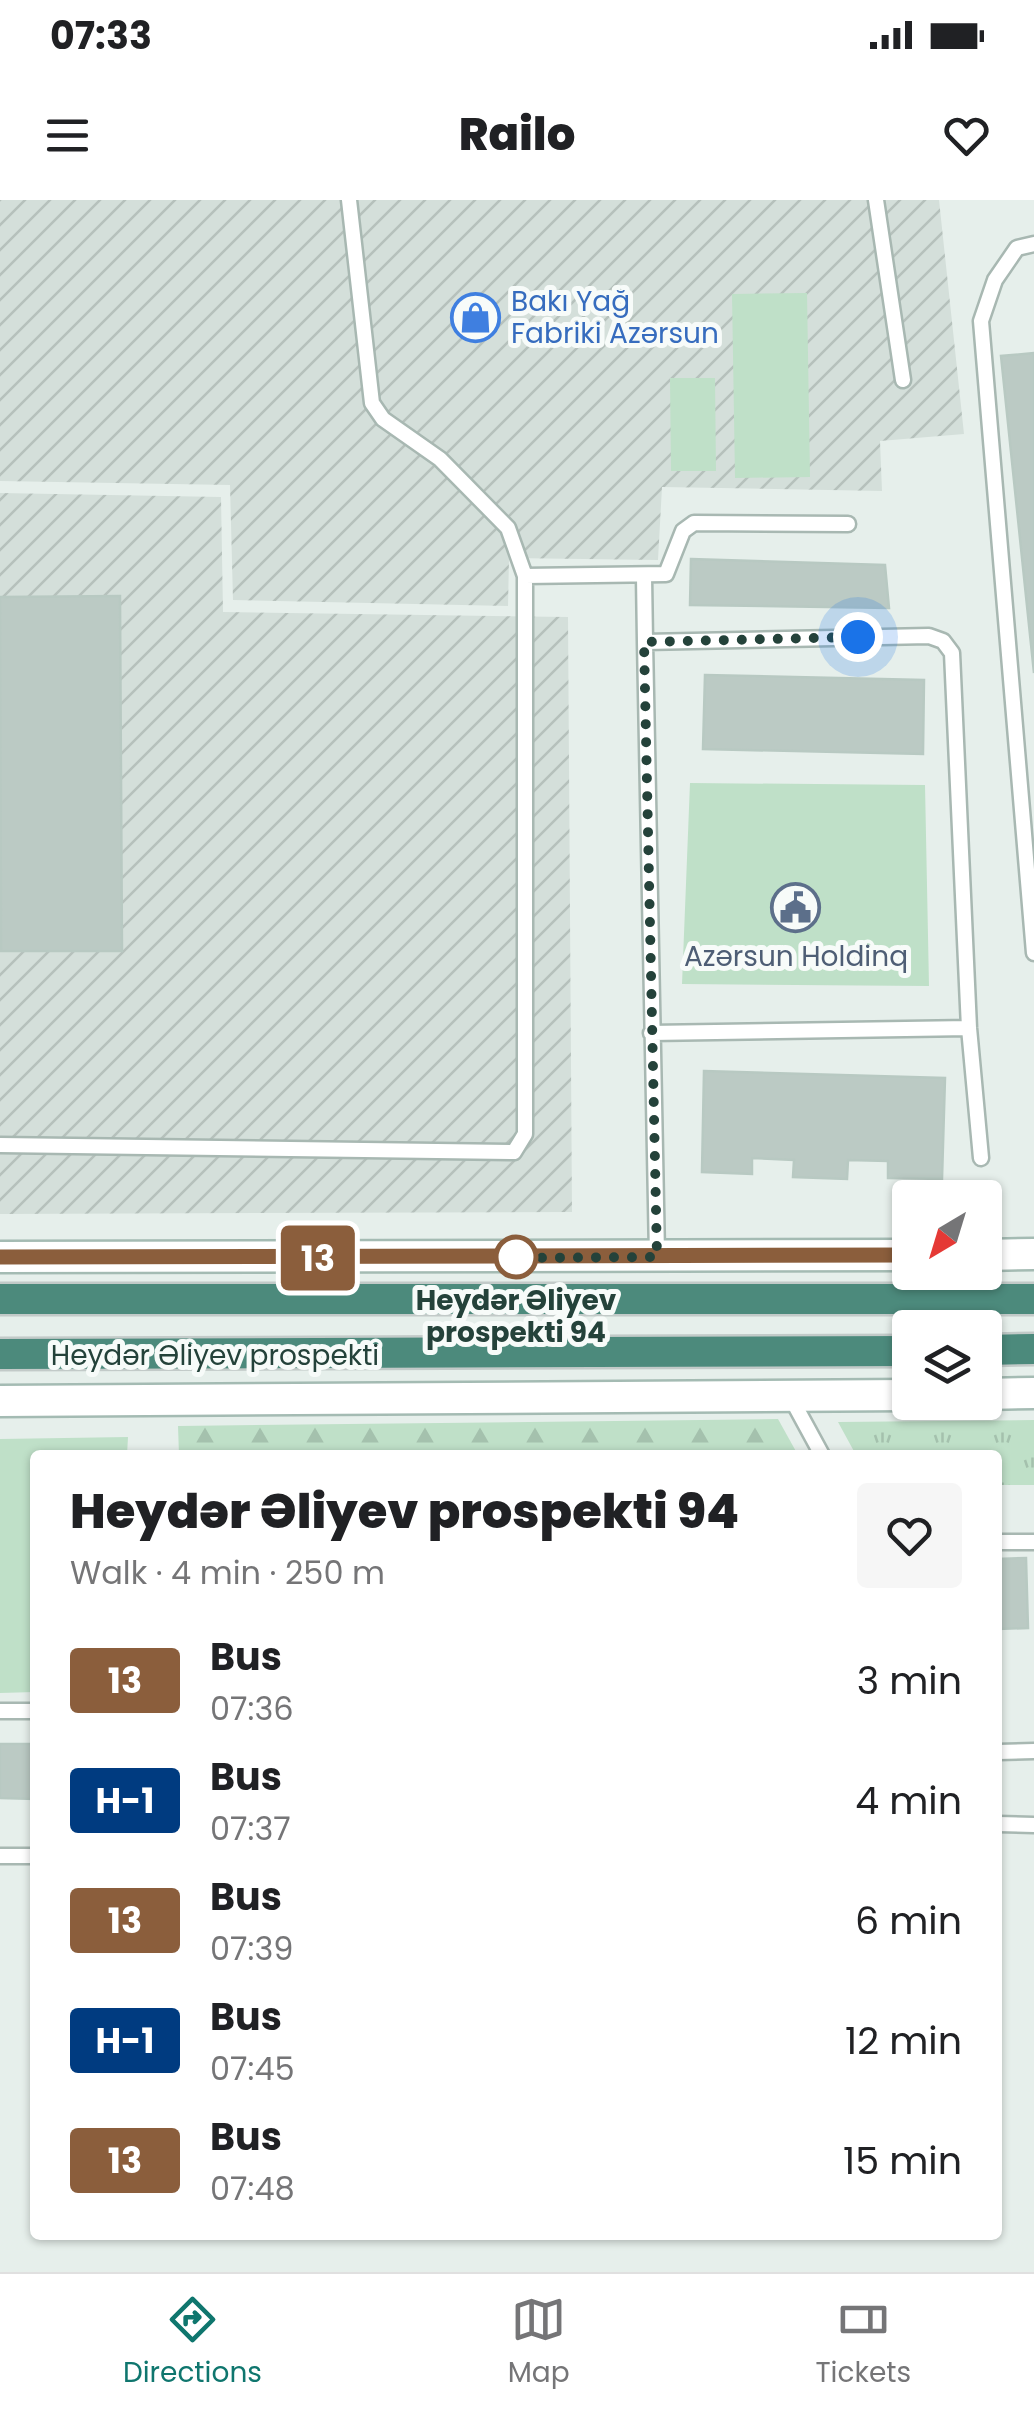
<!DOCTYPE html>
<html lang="en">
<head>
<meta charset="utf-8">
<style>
	:root { --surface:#fff; --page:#f6f6f6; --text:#202124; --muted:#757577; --line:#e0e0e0; --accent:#0f766e }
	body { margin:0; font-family:Poppins,sans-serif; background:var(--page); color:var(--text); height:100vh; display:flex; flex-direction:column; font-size:38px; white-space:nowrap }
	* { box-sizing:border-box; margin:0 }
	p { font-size:32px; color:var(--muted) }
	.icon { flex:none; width:55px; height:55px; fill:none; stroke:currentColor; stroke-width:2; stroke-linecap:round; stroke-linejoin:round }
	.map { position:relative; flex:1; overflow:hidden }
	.drawer { position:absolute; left:30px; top:1250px; width:972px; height:790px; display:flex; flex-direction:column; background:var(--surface); border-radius:10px; box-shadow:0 2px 8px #0004 }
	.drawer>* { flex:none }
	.badge { padding:0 20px; border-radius:8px; font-size:35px; line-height:65px }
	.needle { width:65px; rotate:218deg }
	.tools { position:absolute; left:892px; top:980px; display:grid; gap:20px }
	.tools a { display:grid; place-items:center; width:110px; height:110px; border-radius:10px; background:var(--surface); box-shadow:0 2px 8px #0004; font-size:50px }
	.you { position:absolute; width:50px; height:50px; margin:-25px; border:8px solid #fff; border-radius:50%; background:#1a73e8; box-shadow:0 0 0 15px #1a73e833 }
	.map>.badge { position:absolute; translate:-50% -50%; box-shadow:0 0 0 5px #fff }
	.round { display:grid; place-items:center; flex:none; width:105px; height:105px; border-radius:10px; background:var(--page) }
	.summary { display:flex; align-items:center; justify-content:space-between; height:170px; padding:0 40px }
	h1 { font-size:48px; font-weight:800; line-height:75px }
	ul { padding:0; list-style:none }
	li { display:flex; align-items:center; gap:30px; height:120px; padding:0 40px }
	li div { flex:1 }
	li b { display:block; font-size:38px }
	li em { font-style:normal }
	li .badge { min-width:110px; font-weight:700; text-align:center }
	.status { display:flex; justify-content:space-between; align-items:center; height:70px; padding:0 50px; background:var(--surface); direction:ltr }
	.status svg { height:28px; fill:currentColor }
	header { display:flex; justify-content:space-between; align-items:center; height:130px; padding:0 40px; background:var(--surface); font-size:45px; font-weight:800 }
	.dock { display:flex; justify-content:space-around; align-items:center; height:140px; border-top:2px solid var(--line); background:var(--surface); font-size:28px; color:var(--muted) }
	.dock a { display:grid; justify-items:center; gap:5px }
	.dock .active { color:var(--accent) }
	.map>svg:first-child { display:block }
</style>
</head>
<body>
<div class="status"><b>07:33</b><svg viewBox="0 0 49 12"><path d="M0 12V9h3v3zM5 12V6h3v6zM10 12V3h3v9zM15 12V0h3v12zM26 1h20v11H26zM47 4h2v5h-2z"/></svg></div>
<header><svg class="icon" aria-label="menu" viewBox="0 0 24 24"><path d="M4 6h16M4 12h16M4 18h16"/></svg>Railo<svg class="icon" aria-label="heart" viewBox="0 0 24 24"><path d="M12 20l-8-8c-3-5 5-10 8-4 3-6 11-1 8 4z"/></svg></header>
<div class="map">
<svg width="1034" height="2072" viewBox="0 0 1034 2072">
	<defs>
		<pattern id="industrial-furrows" width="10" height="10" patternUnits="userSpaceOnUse" patternTransform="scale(2.5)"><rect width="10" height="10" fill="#d4dfda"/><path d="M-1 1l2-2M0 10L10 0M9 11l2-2" fill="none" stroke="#b6c1bc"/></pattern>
		<pattern id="grass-tufts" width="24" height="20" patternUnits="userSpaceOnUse" patternTransform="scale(2.5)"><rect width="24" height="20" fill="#bfe0c8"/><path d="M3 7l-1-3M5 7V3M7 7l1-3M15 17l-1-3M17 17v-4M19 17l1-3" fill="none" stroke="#a4c1ad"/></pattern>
		<pattern id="forest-firs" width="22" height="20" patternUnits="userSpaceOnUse" patternTransform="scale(2.5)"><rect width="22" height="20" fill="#bfe0c8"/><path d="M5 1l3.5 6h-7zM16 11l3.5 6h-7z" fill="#a4c1ad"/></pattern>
	</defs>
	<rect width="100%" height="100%" fill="#e6efeb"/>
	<path fill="url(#industrial-furrows)" d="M0 0H939L964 234 880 241 882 291 662 287 658 360 509 358 508 406 233 400 230 285 0 281Z
		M0 293 221 297 223 412 568 417 572 1012 0 1014Z"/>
	<path fill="url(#grass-tufts)" d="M1034 1220V1285H998V1255H856L838 1222Z"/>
	<path fill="url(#forest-firs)" d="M778 1219 798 1255H179L178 1226Z"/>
	<path fill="#bfe0c8" d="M807 93 810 277 735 278 732 94Z
		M670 178H715L716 271H671Z
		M690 583 925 585 929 786 682 784Z
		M128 1237 127 1255H35V1492L0 1493V1239Z"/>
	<path fill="#bbcac4" stroke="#b8c9c2" stroke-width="2.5" d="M1034 153V473L1001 156Z
		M691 359 885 365 889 408 690 405Z
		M120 396 122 751H1L0 397Z
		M705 475 924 480 923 554 703 549Z
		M704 871 945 878 942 979 888 978V961L848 960 847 979 793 977 794 960 752 958V974L702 972Z
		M1026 1358 1028 1428 998 1429V1359Z
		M0 1544H35V1599L0 1598Z"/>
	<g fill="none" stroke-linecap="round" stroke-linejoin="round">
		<defs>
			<path id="service" d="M349 0 372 203 383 219 440 259 508 328 525 376
				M876 0 903 180
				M1034 44 1017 48 995 80 981 121 1034 753
				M644 377 645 442
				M651 833 969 828
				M0 945 514 952 525 934V376L666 374 683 331 694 323 848 324
				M657 1055 645 442 929 436 943 441 952 453 969 828 981 958
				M791 1198 822 1255
				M998 1342H1034
				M0 1511H35
				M998 1552 1034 1551
				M998 1624 1034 1625
				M0 1656H35"/>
			<path id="secondary" d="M985 1055 1034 1054
				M0 1057 910 1055
				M985 1194 1034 1193
				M0 1201 910 1195"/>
			<path id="trunk" d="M0 1099H1034
				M985 1150 1034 1149
				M0 1154 910 1151"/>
		</defs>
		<use href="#service" stroke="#a8b8b2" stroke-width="19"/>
		<use href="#secondary" stroke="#a4bbb3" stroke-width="35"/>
		<use href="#trunk" stroke="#c2cac8" stroke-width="35"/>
		<use href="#service" stroke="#fff" stroke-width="14"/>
		<use href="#secondary" stroke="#fff" stroke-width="30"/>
		<use href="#trunk" stroke="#4c8a7c" stroke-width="30"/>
	</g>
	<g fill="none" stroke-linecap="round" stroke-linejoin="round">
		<defs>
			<path id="line" d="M0 1057 910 1055"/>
		</defs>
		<use href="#line" stroke="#fff" stroke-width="22"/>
		<use href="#line" stroke="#8b5e3c" stroke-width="15"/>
		<path stroke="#24423a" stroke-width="10" stroke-dasharray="0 18" d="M516 1057 502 1058 657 1057 644 442 858 437"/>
	</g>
	<defs>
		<symbol id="shop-ring" viewBox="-11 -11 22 22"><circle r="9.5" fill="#f7fbf9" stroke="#3f7fe0" stroke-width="1.5"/><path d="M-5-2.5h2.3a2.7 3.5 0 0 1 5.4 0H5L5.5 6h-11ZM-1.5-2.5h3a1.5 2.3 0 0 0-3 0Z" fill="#3f7fe0"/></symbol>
		<symbol id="civic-ring" viewBox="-11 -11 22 22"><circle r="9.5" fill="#f7fbf9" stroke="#5c6f8a" stroke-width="1.5"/><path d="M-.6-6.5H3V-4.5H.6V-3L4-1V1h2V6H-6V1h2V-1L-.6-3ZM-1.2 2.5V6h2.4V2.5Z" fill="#5c6f8a"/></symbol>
	</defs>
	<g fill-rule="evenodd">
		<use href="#shop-ring" x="448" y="90" width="55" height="55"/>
		<use href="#civic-ring" x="768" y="680" width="55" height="55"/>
	</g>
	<circle fill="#fff" stroke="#8b5e3c" stroke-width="5" cx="516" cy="1057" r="20"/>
	<g text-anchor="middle" stroke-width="10" stroke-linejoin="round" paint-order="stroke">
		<g font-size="28" fill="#366cbe" stroke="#f7fbf9" text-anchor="start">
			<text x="511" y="111">Bakı Yağ<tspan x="511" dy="32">Fabriki Azərsun</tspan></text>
		</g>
		<g font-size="28" fill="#4e5e75" stroke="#f7fbf9">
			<text x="796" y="766">Azərsun Holdinq</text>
		</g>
		<g font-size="28" font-weight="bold" fill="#24423a" stroke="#f7fbf9">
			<text x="516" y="1110">Heydər Əliyev<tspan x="516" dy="32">prospekti 94</tspan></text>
		</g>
		<g font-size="28" fill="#24423a" stroke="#f7fbf9">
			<text x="215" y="1165">Heydər Əliyev prospekti</text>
		</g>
	</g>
</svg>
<div class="tools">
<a><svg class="needle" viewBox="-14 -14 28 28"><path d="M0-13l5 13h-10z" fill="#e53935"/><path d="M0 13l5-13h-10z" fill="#757577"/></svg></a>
<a><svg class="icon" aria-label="layers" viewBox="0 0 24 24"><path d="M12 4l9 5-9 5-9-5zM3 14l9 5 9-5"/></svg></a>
</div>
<div class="you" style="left:858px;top:437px"></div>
<b class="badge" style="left:318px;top:1058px;background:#8b5e3c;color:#fff">13</b>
<section class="drawer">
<div class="summary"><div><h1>Heydər Əliyev prospekti 94</h1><p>Walk · 4 min · 250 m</p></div><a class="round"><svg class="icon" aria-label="heart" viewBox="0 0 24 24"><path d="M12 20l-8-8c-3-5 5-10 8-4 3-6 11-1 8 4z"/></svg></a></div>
<ul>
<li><span class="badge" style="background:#8b5e3c;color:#fff">13</span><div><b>Bus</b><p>07:36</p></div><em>3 min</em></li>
<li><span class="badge" style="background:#003b80;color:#fff">H-1</span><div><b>Bus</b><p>07:37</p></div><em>4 min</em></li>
<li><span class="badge" style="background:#8b5e3c;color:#fff">13</span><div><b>Bus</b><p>07:39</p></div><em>6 min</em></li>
<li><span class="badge" style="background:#003b80;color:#fff">H-1</span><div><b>Bus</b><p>07:45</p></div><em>12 min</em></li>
<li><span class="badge" style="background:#8b5e3c;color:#fff">13</span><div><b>Bus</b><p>07:48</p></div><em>15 min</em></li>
</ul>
</section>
</div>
<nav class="dock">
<a class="active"><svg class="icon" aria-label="directions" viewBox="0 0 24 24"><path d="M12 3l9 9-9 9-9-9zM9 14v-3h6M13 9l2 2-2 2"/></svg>Directions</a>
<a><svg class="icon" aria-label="map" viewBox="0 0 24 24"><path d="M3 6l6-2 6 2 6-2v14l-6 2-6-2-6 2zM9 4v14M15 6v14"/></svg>Map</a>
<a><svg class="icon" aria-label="tickets" viewBox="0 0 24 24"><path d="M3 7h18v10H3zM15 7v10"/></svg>Tickets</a>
</nav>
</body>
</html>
